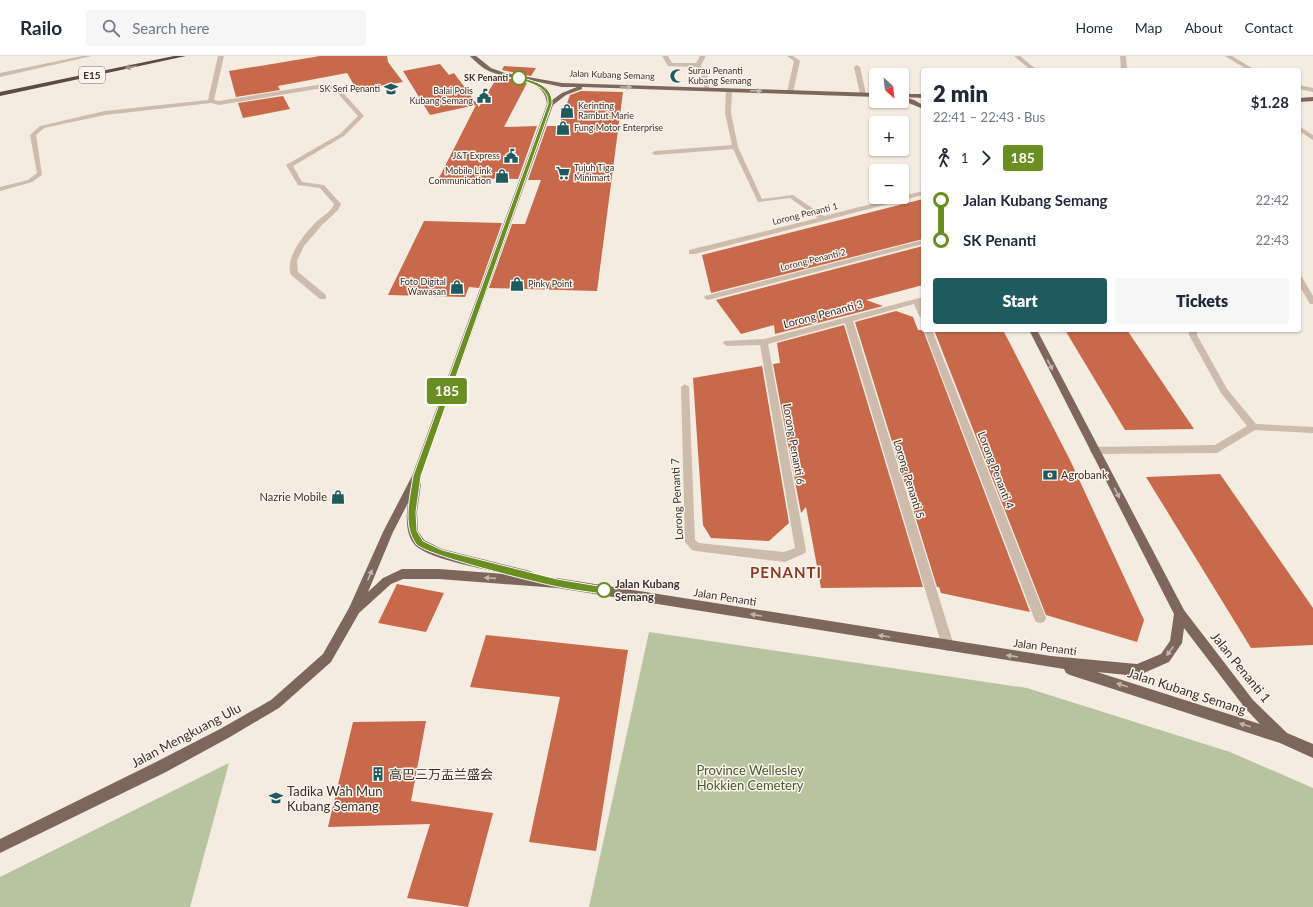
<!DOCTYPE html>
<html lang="en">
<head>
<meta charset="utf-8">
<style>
	:root { --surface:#fff; --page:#f6f6f7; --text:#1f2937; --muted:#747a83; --line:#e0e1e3; --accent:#1f5a5e }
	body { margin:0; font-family:Lato,"Noto Sans SC",sans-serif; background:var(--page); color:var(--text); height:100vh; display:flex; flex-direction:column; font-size:15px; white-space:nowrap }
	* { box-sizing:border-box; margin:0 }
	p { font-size:13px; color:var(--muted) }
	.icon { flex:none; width:22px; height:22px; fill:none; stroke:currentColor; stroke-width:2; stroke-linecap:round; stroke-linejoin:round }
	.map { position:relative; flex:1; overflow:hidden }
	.drawer { position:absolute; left:921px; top:12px; width:380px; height:264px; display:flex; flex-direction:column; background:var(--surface); border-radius:4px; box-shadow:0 1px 3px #0004 }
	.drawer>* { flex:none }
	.badge { padding:0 8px; border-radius:3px; font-size:14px; line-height:26px }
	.needle { width:26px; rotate:153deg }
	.controls { position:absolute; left:869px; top:12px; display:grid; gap:8px }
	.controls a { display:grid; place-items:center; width:40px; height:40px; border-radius:4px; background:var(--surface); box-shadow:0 1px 3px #0004; font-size:20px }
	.map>.badge { position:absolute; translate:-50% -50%; box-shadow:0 0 0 2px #fff }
	.legs { display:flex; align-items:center; gap:6px; height:44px; padding:0 12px; font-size:13px }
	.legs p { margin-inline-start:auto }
	.headline { display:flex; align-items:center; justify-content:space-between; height:68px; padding:0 12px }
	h1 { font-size:22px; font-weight:800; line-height:30px }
	.cta { display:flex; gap:8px; margin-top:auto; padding:8px 12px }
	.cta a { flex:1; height:46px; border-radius:4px; background:var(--accent); color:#fff; font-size:16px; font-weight:800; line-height:46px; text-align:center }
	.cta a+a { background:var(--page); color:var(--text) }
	ul { padding:0 12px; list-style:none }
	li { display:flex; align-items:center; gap:14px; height:40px; font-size:15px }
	li i { display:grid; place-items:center; width:6px; height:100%; margin:0 5px; background:currentColor }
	li i::after { content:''; width:10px; height:10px; margin:-5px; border:3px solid; border-radius:50%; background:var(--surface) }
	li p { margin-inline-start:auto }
	li:first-child i { background:linear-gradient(#0000 50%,currentColor 0) }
	li:last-child i { background:linear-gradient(currentColor 50%,#0000 0) }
	header { display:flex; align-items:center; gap:24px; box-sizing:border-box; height:56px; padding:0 20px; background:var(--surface); border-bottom:1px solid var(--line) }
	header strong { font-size:19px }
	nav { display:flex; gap:22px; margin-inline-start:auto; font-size:14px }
	.search { width:280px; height:36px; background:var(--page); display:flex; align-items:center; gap:10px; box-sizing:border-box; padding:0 14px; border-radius:4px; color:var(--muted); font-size:15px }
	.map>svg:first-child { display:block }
</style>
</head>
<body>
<header>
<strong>Railo</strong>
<div class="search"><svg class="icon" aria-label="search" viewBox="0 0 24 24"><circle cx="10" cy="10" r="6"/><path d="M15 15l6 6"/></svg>Search here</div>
<nav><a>Home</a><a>Map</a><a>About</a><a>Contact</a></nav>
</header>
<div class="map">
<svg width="1313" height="851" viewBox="0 0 1313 851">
	<rect width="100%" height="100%" fill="#f4ebe1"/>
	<path fill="#b8c4a0" d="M649 576 1027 632 1230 696 1313 732V851H589Z
		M229 707 190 851H0V821Z"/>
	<path fill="#c8694b" d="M320 0H387L388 6 403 26 357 34 347 17 278 30 280 34 236 41 229 15Z
		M440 8 449 19 454 17 479 51 498 20 527 27 504 71 537 70 518 123 439 122 476 49 430 59 403 15Z
		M504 10 536 12 531 20 502 14Z
		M581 35 623 36 597 235 489 232 512 168H525L541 124H528L547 70H559L570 39Z
		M283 40 290 53 243 62 238 47Z
		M923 143V183L711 237 702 199Z
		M424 165 502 167 479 232 469 231 465 241 388 239Z
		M923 190V229L866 244 883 250 775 278 774 269 741 278 716 244Z
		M896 255 913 261 918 274H923L1030 556 941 537 939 531H937L855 266Z
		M844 269 923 531 821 532 806 451 801 457 773 308 780 307 777 287Z
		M934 274H1003L1070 404 1144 564 1137 586 1046 559Z
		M1065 274H1127L1194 373 1125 374Z
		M762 310 789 467 769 485 711 482 703 469 693 322Z
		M1220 418 1313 552V589L1251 592 1146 421Z
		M397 528 444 537 426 576 378 567Z
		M486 579 628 594 596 795 529 786 560 641 470 631Z
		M426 665 411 745 493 757 468 851 407 842 430 768 328 771 353 666Z"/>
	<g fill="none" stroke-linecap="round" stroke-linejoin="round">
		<path fill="#cdbbac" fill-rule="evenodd" d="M82 0H92L0 21V17Z
			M218 0H224L214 44 219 45 323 28 336 29 364 60 344 80 293 110 302 126 324 129 341 148 338 154 322 169 304 190 297 205 298 216 326 239V243H320L291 219C284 202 305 177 317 165 323 160 331 156 334 148L320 132 298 129 286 109 340 78 358 60 334 33 323 32 219 49 211 47 105 59 44 72 36 79 42 119 32 126 0 135V131L28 124 37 117 30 79 40 70 105 55 208 44Z
			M662 0H668L672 7H696L700 0H706L701 9 702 13 707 18 710 35 705 34 701 19 697 15 696 11 668 10Z
			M787 0H793L800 5 793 36 790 38 787 36 794 5Z
			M1014 0H1020L1037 14H1031Z
			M1120 0H1126L1127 14H1121Z
			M1225 0H1232L1255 14H1248Z
			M857 9 860 11 866 38 863 40 860 38 854 11Z
			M1299 29 1313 32V36L1299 33Z
			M729 32 732 34 731 57 738 91 762 143 793 139 824 160 923 135V139L695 198H689V194L818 162 790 142 758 146 733 93 655 99 652 97 655 95 732 89 725 57 726 34Z
			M1299 70 1313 79V84L1299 75Z
			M923 184V188L708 244 704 242 705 240Z
			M1299 221H1302L1313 240V248H1310L1299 229Z
			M923 241 922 246 923 263 919 260 914 248 853 265 954 590 952 594 948 595 944 594 942 590 845 267 768 288 806 494 805 497 785 506 696 495 692 494 685 486 681 331 685 328 689 331 695 484 699 487 784 496 795 492 760 289 727 290 723 287 724 285 764 283Z
			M924 274H932L1046 562 1044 566 1040 567 1036 566 1034 562Z
			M1189 274H1197V279L1227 333 1256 368 1313 371V377L1255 374 1217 397 1092 398 1090 395 1092 392 1095 391 1215 389 1247 370 1221 337 1189 279Z"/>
		<path fill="#7d675c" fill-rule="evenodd" d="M470 0H476L491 12 505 17 562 27 876 37V41L582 31V33L566 39 553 49 419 425 421 428 417 456 418 475 424 484 442 493 530 515 534 517 535 521 557 522 1051 600 1137 608 1161 598 1170 585 1174 558 1029 274H1037L1184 554 1253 644 1287 677 1313 688V702L1280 687 1070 619 1066 617 1064 613 557 532 439 523H403L391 528 359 557 331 606 279 652 230 681 166 716 0 797V783L156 706 220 673 271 644 323 598 349 552 383 476 412 420 547 48C545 20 505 24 487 14 481 11 475 5 470 0ZM534 25 562 31H577L562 37 552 44 546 32ZM408 447C406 460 405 481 417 491 436 505 482 512 505 518L439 513H402L383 522 368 536 393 476ZM1184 572 1245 652 1260 668 1097 616 1137 620 1169 606 1182 587Z
			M902 38H923V42L904 41 902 40Z
			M902 40 914 44 923 49V53L902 44Z
			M1313 41V45L1299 46V42Z"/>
		<path fill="#5c4a42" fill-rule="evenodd" d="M174 0H186L0 40V36Z"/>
	</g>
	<defs><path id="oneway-solid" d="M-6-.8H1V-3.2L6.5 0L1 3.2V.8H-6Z"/></defs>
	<use fill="#9c8e87" href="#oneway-solid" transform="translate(131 11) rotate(168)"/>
	<g fill="#c2b5ac">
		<use href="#oneway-solid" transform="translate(626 31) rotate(2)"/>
		<use href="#oneway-solid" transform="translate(756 35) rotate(2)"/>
		<use href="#oneway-solid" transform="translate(1050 309) rotate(63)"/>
		<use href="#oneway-solid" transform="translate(1117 437) rotate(63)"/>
		<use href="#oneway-solid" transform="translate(370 519) rotate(-67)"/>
		<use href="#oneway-solid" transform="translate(490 522) rotate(-176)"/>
		<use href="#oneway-solid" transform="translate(756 559) rotate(-171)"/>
		<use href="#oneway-solid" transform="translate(884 580) rotate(-171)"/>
		<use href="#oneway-solid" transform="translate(1170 595) rotate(126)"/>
		<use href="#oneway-solid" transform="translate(1012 600) rotate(-171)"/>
		<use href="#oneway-solid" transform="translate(1122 629) rotate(-162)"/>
		<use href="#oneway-solid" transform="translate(1245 669) rotate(-162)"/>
	</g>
	<path fill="#6b8e23" stroke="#fff" d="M519 21C534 25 553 29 552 48L421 420 416 456 417 475 423 485 442 494 557 523 604 531 608 534 604 538C589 536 573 534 558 531 538 527 424 499 416 488 402 468 410 442 413 420L548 48C549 31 532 28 518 23Z"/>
	<defs>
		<symbol id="mosque-bare" viewBox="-9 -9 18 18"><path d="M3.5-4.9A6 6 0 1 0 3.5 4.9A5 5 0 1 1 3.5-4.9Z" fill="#1f5a5e" stroke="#fbf5ee" stroke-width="2.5" paint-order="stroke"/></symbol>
		<symbol id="school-bare" viewBox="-9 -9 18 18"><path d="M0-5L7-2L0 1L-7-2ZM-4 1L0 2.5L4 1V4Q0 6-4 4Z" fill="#1f5a5e" stroke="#fbf5ee" stroke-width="2.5" paint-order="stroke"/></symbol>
		<symbol id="civic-bare" viewBox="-9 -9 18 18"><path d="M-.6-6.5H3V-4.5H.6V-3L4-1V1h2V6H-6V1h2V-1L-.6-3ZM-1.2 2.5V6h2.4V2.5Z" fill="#1f5a5e" stroke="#fbf5ee" stroke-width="2.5" paint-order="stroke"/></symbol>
		<symbol id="shop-bare" viewBox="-9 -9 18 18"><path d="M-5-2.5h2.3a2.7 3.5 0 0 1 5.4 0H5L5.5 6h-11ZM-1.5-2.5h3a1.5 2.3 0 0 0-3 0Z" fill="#1f5a5e" stroke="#fbf5ee" stroke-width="2.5" paint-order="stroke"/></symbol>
		<symbol id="supermarket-bare" viewBox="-9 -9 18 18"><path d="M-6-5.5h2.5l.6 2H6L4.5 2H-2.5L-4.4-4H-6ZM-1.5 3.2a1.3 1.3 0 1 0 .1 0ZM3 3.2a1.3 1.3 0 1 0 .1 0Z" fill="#1f5a5e" stroke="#fbf5ee" stroke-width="2.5" paint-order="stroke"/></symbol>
		<symbol id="bank-bare" viewBox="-9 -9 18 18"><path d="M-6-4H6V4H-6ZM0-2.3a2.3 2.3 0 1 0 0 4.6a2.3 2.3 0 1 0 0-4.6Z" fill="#1f5a5e" stroke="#fbf5ee" stroke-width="2.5" paint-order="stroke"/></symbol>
		<symbol id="building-bare" viewBox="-9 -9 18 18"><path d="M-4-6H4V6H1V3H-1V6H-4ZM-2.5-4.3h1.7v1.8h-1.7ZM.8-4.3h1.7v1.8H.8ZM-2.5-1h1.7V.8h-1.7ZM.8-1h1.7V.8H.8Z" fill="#1f5a5e" stroke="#fbf5ee" stroke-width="2.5" paint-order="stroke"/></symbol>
	</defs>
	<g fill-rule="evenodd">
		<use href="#mosque-bare" x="667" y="10" width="20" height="20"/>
		<use href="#school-bare" x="381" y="23" width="20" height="20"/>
		<use href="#civic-bare" x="474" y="30" width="20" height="20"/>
		<use href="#shop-bare" x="557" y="45" width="20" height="20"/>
		<use href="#shop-bare" x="553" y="62" width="20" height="20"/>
		<use href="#civic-bare" x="501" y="90" width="20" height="20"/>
		<use href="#supermarket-bare" x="553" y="107" width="20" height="20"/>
		<use href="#shop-bare" x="492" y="110" width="20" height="20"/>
		<use href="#shop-bare" x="507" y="218" width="20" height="20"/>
		<use href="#shop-bare" x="447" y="221" width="20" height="20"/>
		<use href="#bank-bare" x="1040" y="409" width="20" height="20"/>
		<use href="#shop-bare" x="328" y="431" width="20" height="20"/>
		<use href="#building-bare" x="368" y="708" width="20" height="20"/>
		<use href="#school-bare" x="266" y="732" width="20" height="20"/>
	</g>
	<g fill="#fff" stroke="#6b8e23" stroke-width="2">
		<circle cx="519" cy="22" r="7"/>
		<circle cx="604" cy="534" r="7"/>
	</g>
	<g text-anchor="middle" stroke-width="3" stroke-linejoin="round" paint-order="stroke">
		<g font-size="9" fill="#3b302b" stroke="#fbf5ee" text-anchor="start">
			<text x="688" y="18">Surau Penanti<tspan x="688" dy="10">Kubang Semang</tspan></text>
			<text x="380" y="36" text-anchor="end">SK Seri Penanti</text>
			<text x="473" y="38" text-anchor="end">Balai Polis<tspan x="473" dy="10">Kubang Semang</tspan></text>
			<text x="578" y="53">Kerinting<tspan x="578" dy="10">Rambut Marie</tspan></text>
			<text x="574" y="75">Fung Motor Enterprise</text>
			<text x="500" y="103" text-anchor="end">J&amp;T Express</text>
			<text x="574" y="115">Tujuh Tiga<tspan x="574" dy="10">Minimart</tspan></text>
			<text x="491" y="118" text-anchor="end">Mobile Link<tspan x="491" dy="10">Communication</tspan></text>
			<text x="446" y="229" text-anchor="end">Foto Digital<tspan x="446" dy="10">Wawasan</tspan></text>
			<text x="528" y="231">Pinky Point</text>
		</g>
		<g font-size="9" fill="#3b302b" stroke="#fbf5ee">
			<text transform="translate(612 19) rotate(2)" y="3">Jalan Kubang Semang</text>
			<text transform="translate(805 158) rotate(-14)" y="3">Lorong Penanti 1</text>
			<text transform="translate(813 204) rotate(-14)" y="3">Lorong Penanti 2</text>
		</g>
		<g font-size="9" font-weight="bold" fill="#3b302b" stroke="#fbf5ee" text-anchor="end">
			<text x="508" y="25">SK Penanti</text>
		</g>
		<rect fill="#fbf5ee" stroke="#756b66" stroke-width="1" x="79" y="11" width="26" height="16" rx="3"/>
		<g font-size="10" font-weight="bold" fill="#3b302b">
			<text x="92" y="23">E15</text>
		</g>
		<g font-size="11" fill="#3b302b" stroke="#fbf5ee">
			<text transform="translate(823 258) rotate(-15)" y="4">Lorong Penanti 3</text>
			<text transform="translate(794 388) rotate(80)" y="4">Lorong Penanti 6</text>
			<text transform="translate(996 414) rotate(69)" y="4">Lorong Penanti 4</text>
			<text transform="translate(909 423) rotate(73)" y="4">Lorong Penanti 5</text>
			<text transform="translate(677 443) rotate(-93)" y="4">Lorong Penanti 7</text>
			<text transform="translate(725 541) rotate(9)" y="4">Jalan Penanti</text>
			<text transform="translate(1045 591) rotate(8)" y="4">Jalan Penanti</text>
		</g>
		<g font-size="11" fill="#3b302b" stroke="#fbf5ee" text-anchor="start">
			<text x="1061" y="423">Agrobank</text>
			<text x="327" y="445" text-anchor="end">Nazrie Mobile</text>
		</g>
		<g font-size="11" font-weight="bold" fill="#3b302b" stroke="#fbf5ee" text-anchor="start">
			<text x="615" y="532">Jalan Kubang<tspan x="615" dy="13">Semang</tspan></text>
		</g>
		<g font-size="13" fill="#3b302b" stroke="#fbf5ee">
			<text transform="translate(1241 611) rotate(51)" y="5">Jalan Penanti 1</text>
			<text transform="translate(1187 635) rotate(18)" y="5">Jalan Kubang Semang</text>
			<text transform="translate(186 679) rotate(-28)" y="5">Jalan Mengkuang Ulu</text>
		</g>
		<g font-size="13" fill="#4a5a2e" stroke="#fbf5ee">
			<text x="750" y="719">Province Wellesley<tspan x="750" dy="15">Hokkien Cemetery</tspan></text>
		</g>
		<g font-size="13" fill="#3b302b" stroke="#fbf5ee" text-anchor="start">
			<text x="389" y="723">高巴三万盂兰盛会</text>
			<text x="287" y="740">Tadika Wah Mun<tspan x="287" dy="15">Kubang Semang</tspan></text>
		</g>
		<g font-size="15" font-weight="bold" letter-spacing="1" fill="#8c3b22" stroke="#fbf5ee">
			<text x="786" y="522">PENANTI</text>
		</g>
	</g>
</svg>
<div class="controls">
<a><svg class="needle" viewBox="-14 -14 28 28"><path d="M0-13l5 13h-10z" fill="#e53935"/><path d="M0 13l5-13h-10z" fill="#747a83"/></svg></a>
<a>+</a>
<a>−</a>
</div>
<b class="badge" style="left:447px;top:335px;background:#6b8e23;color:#fff">185</b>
<section class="drawer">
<div class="headline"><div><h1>2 min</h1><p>22:41 – 22:43 · Bus</p></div><b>$1.28</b></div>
<div class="legs"><svg class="icon" aria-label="walk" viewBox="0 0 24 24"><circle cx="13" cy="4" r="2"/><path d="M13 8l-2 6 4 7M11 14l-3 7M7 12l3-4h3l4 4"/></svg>1<svg class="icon" aria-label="forward" viewBox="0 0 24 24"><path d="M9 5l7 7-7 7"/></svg><b class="badge" style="background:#6b8e23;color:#fff">185</b></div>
<ul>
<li><i style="color:#6b8e23"></i><b>Jalan Kubang Semang</b><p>22:42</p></li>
<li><i style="color:#6b8e23"></i><b>SK Penanti</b><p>22:43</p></li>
</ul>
<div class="cta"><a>Start</a><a>Tickets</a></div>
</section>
</div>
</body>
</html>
